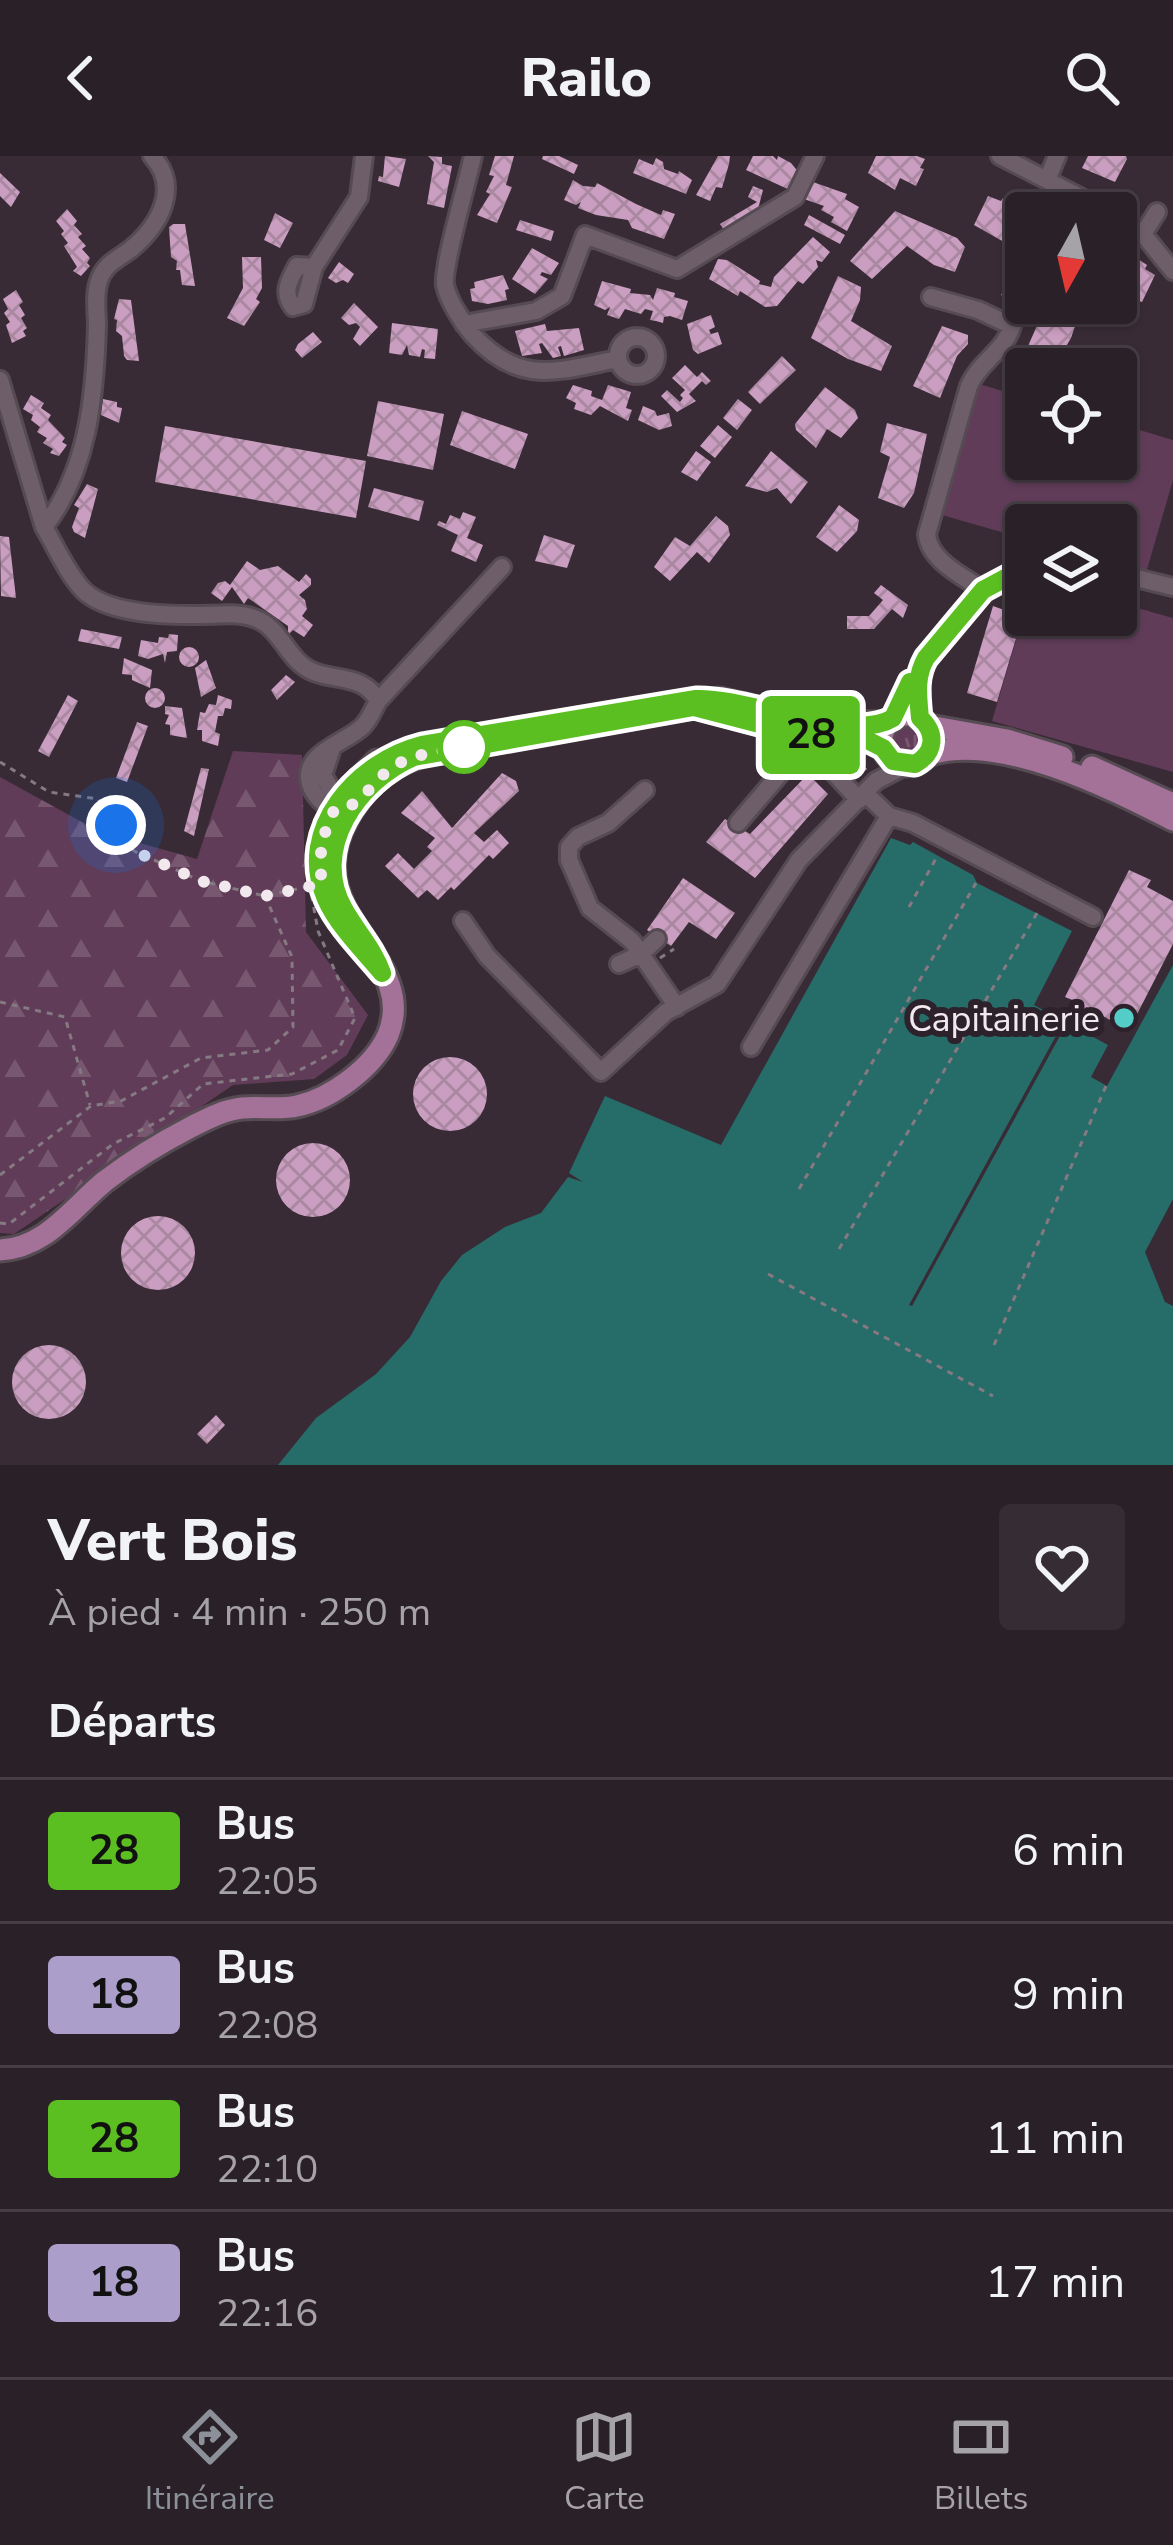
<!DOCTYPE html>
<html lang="fr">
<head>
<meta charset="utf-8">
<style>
	:root { --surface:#2a2028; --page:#362d34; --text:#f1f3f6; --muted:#a5a3a8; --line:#463e45; --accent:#8c9099 }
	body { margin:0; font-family:"Nunito Sans",sans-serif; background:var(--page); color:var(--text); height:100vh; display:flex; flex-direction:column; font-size:45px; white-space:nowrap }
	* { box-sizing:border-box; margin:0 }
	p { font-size:39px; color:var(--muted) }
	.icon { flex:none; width:66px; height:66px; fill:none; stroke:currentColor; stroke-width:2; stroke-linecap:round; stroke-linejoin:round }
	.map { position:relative; height:1309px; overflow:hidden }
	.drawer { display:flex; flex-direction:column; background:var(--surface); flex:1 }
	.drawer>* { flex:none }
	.badge { padding:0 24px; border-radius:9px; font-size:42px; line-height:78px }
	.needle { width:78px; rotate:188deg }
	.fabs { position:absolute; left:1005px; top:36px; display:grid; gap:24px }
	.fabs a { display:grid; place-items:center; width:132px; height:132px; border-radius:12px; background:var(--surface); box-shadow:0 3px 9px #0004,0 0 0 3px var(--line); font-size:60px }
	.you { position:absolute; width:60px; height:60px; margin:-30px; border:9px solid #fff; border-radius:50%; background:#1a73e8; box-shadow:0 0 0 18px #1a73e833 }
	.map>.badge { position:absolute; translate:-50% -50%; box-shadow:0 0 0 6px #fff }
	h2 { padding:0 48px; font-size:45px; line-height:108px }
	.round { display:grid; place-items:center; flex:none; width:126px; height:126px; border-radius:12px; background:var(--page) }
	.summary { display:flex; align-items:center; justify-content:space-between; height:204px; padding:0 48px }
	h1 { font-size:57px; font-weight:800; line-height:90px }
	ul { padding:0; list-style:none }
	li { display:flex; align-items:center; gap:36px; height:144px; padding:0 48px; border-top:3px solid var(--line) }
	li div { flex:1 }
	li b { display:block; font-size:45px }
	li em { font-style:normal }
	li .badge { min-width:132px; font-weight:700; text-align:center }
	header { display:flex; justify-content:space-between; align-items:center; height:156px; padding:0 48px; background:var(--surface); font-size:54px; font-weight:800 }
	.tab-bar { display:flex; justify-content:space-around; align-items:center; height:168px; border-top:3px solid var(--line); background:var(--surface); font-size:33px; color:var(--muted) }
	.tab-bar a { display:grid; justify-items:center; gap:6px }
	.tab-bar .on { color:var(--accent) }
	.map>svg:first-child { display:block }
</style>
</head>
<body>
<header><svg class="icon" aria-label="back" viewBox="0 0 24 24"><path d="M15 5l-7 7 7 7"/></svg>Railo<svg class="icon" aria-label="search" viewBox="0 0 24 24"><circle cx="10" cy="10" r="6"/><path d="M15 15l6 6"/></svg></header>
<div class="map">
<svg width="1173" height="1309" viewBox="0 0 1173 1309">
	<defs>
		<pattern id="grass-tufts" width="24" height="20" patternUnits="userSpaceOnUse" patternTransform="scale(3)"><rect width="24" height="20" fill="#603c58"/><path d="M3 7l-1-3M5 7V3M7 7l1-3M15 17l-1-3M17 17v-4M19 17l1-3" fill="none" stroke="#775870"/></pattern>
		<pattern id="forest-firs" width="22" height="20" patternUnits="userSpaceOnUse" patternTransform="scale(3)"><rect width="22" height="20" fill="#603c58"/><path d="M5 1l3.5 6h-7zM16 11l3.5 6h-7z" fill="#775870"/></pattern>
		<pattern id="building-cross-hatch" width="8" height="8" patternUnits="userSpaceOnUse" patternTransform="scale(3)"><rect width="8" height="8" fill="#ca9ec0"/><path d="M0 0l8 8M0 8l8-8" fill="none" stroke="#aa88a2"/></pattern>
	</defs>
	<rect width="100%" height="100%" fill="#382b35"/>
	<path fill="url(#grass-tufts)" d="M883 584a24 24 0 1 1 48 0a24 24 0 1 1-48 0Z"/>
	<path fill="url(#forest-firs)" d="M233 595 302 599 306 776 368 859 347 899 314 923 233 929 14 1078 0 1077V621L100 676 197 703Z"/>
	<path fill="#603c58" d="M979 228 1026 242V303H1116V267L1173 284V324L1146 417 1116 409V369H1026V383L942 359Z
		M1116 446 1173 462V616L992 565 1026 451V459H1116Z"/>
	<path fill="#266c69" d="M891 682 910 689 913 686 973 719 977 727 1072 775 1034 849 1108 889 1091 921 1107 930 1173 809V1043L1145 1096 1165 1146 1173 1150V1309H278L316 1262 376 1218 410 1181 441 1125 462 1099 505 1071 541 1057 568 1021 583 1026 569 1017 605 940 721 989Z"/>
	<path fill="#382b35" d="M1064 865 1067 867 912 1150 909 1149Z"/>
	<path fill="url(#building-cross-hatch)" d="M385 0 406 3 399 31 378 25 379 20 383 21Z
		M428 0 442 1V8L452 10 444 52 427 48 434 6Z
		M495 0H514L506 29 512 31 497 67 477 59 490 38 486 36 494 20 489 19Z
		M543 0H559L578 9 574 18 542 3Z
		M718 0H730L729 8 722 32 716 31 710 45 696 39Z
		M753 0H773L777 4 778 0 791 7 800 18 792 35 746 14Z
		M876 0H917L925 3 920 12 924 13 916 30 900 22 895 34 868 17Z
		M1088 0H1126L1127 3 1115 26 1082 12Z
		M656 2 663 6 664 13 678 18 679 15 692 24 686 38 633 17 639 3 653 9Z
		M0 17 20 36 11 51 0 40Z
		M573 24 583 30 595 31 597 27 636 48 661 59 663 54 675 58 664 83 632 72 628 64 596 59 578 52 581 46 576 49 564 44Z
		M813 26 847 38 845 43 859 51 847 75 831 66 834 61 821 54 824 50 804 43Z
		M753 30 763 34 757 57 726 77 720 68 757 46 748 41Z
		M988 40 1001 45 1003 42 1027 54 1024 89 1004 86 974 69Z
		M67 53 77 65 74 69 82 78 78 81 86 90 82 93 90 102 87 107 90 110 81 120 73 115 77 111 64 90 68 87 61 78 64 75 56 65Z
		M895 55 957 82 965 91 955 116 934 109 907 90 872 123 850 105Z
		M275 57 293 67 280 92 264 84Z
		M809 59 845 79 840 88 804 69Z
		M520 64 554 75 551 85 516 74Z
		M173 68H185L195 130 182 129 180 114H176L177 105 171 101 169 71Z
		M813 81 830 96 822 106 816 104 818 111 803 128 798 125 777 150 765 151 740 135 738 140 709 123 718 103 727 104 760 125 759 128 771 131 774 121Z
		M532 92 559 107 551 119 542 116 540 119 548 123 535 138 512 123Z
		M1116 95 1141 105 1147 109 1145 113 1155 119 1142 146 1116 137Z
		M242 101H261L262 132 256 143 260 146 244 170 227 162 243 132Z
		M339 106 354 118 348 127 343 124 336 127 328 122Z
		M1021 113 1026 115V147H1083L1071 182 1054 211 1024 199 1040 163 1037 154 1001 139 1014 114Z
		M503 119 509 133 505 134 507 144 488 148 472 145 470 133 475 132 474 126Z
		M838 120 861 131 860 144 851 165 892 190 881 215 848 203 811 182Z
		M602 125 631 133 630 137 650 139 653 144 657 132 675 137 674 141 688 145 682 164 670 160 664 161 663 167 656 165 650 164 653 155 645 153 641 158 625 153 619 163 607 159 610 151 605 154 594 149Z
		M16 134 23 146 19 149 25 159 21 162 27 172 23 175 26 180 12 187 6 169 10 166 4 157 8 153 3 143Z
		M119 143 131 144 139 205 127 204 124 200 122 180 116 175 117 164 114 163Z
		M354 147 378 171 360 190 353 183 360 171 356 167 349 169 341 162Z
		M711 159 715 171 709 174 711 178 718 176 722 188 698 198 693 194 687 168Z
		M392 167 438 173 435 203 424 202 425 194 422 193 420 201 409 199 407 189 402 199 389 197Z
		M545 168 547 175 579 172 584 194 564 200 561 190 558 191 561 200 553 202 542 187 539 188 542 197 522 200 515 175Z
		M942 170 968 179V188L957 200 940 242 913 230Z
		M313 176 322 186 302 202 295 194 298 188Z
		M782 200 796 214 760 248 748 236Z
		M685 209 697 221 702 216 711 225 706 229 702 225 689 238 696 245 677 256 661 240 667 234 680 246 683 242 680 239 685 234 672 222Z
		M573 229 592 235 591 240 602 244 608 229 631 236 626 252 632 254 628 265 600 250 591 259 574 253 576 247 566 242Z
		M825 231 855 254 858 262 841 282 827 273 816 292 796 274 795 268Z
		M31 239 44 247 41 252 51 259 48 264 65 282 62 286 67 289 59 300 50 297 53 293 43 287 47 282 37 276 40 271 31 264 33 259 23 253Z
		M103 243 117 246V251L122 252 119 267 101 259Z
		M738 243 752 254 737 274 723 262Z
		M378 245 444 258 433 314 367 300Z
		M643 250 655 255 657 260 669 257 672 270 659 274 638 264Z
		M462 255 528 278 515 313 450 289Z
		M887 267 927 278 914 337 904 352 878 342 890 301 880 296Z
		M718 269 732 281 715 302 700 290Z
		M165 270 366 305 356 362 155 326Z
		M696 295 711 306 697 325 681 316Z
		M771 295 808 326 791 348 777 332 767 336 745 330Z
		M87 328 98 333 85 382 74 376 72 371 79 352 74 349Z
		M374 332 424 345 419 365 368 351Z
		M839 349 859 364 857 375 837 396 816 381Z
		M463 356 476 361 467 382 483 389 476 406 451 395 458 379 437 369 439 365 446 368 450 359 460 363Z
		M716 360 728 370 730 379 709 407 697 396 670 425 654 411 675 381 690 390Z
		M544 379 575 389 567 412 535 405Z
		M0 380 9 381 16 442 1 440Z
		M247 405 260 414 278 410 299 426 306 418 311 423V429L299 439 305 444 307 453 302 460 313 469 304 481 293 474 288 479V470L248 442 244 448 232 431 222 445 211 437 218 427 225 425 230 429Z
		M881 429 908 449 903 462 892 453 874 473H847V460H869L883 444 874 437Z
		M1023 439 1026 449 997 546 967 537 993 450 1007 455 1010 447Z
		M81 473 122 481 119 493 78 485Z
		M169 478 178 479 177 495 167 496 165 507 163 498 148 503 138 500 141 484 158 487 159 481 168 482Z
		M179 501a10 10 0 1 1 20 0a10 10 0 1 1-20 0Z
		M124 502 152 514 150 532 132 524V519L122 518Z
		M206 504 216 532 201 541 195 512Z
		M286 519 295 526 277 544 271 534Z
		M145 542a10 10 0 1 1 20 0a10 10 0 1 1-20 0Z
		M68 539 78 545 49 601 38 595Z
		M218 539 232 544 231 553 225 552 223 560H218L215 576 220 578 218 590 202 585V574H197L200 556 205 557 209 548 216 549Z
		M165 550 182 552 187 582 170 579V569L165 568 169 559 165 558Z
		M137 566 148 570 127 626 116 622Z
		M856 601 867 613 853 625 831 602Z
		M201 612 209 613 194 680 184 675Z
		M502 617 516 625 519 635 474 677 484 686 497 674 509 687 493 703 489 699 454 734 451 731 438 744 427 734 418 742 385 710 398 697 414 713 432 695 427 691 435 682 401 657 422 635 452 672Z
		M808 618 828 638 755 722 706 686 725 663 750 678Z
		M1129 714 1151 724 1147 731 1173 745V788L1129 874 1101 859 1096 870 1089 866 1095 856 1086 851 1080 861 1069 855 1075 845 1065 841Z
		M683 722 735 757 716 783 689 766 671 790 647 774Z
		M413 938a37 37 0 1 1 74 0a37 37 0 1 1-74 0Z
		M276 1024a37 37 0 1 1 74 0a37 37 0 1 1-74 0Z
		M121 1097a37 37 0 1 1 74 0a37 37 0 1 1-74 0Z
		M12 1226a37 37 0 1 1 74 0a37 37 0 1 1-74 0Z
		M216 1259 225 1269 207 1288 197 1278Z"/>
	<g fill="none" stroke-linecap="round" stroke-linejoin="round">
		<defs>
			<path id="minor" d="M152 0C181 31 160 69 131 93 118 103 104 108 99 125 94 139 97 155 97 170 95 240 88 315 44 371 56 391 67 417 83 434 106 457 159 459 190 459 210 460 234 455 254 462 282 471 286 505 314 516 337 525 365 519 378 545
				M473 0C468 23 442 112 445 129 448 144 462 166 472 178 520 231 557 215 618 203
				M1000 0 1111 57
				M1047 24 1057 0
				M1116 60 1143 78 1173 115
				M1143 78 1157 56
				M314 111 297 110C289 125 282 136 293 151L304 148 314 111 359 41 364 0
				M931 141 978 154 1012 170C1004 196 979 206 969 230L927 378C929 405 963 420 983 434
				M464 168 536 155 562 140 585 79 677 113 795 41 815 0
				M618 200a19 19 0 1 1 38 0a19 19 0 1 1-38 0Z
				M0 224 44 371
				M1116 417 1173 431
				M919 515 920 562
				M893 562C919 511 965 427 1026 411
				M331 595 323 619 341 651
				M645 634 608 667 578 681 569 691V704L590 752 632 785 677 851
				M865 637 889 660 913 667 1093 761
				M342 655C329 653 318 645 312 633 296 597 346 588 363 570 370 563 373 554 378 545L502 411
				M738 667 790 606 823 605 859 644
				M463 765 487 800 601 916 666 856 717 828 799 704 876 625 907 609
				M619 808 641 798 657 783
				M751 891 889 660"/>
			<path id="major" d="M719 543 819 566 888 567
				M882 584a25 25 0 1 1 50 0a25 25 0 1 1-50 0Z
				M929 570 1007 584 1062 601
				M927 599C998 575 1110 632 1173 664
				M1092 611 1173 648
				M323 681 340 643 377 605
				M0 1094C46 1092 72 1052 105 1025 131 1005 162 986 191 971 207 963 223 954 242 952 260 950 278 954 297 950 331 943 374 911 388 879 422 796 283 757 354 651 374 620 400 604 435 596L695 551 794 577 861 581 883 592"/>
		</defs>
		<use href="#minor" stroke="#564b53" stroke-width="22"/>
		<use href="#major" stroke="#564b53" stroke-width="27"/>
		<path stroke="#857982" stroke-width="3" stroke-dasharray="6 6" stroke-linecap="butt" d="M0 606 49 636 98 643 134 695 201 725 265 740 319 728
			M909 751 938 699
			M660 802 674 793
			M0 846 65 861 90 949
			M0 1019 91 950 121 945 201 902 268 894 293 871 292 801 265 740
			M799 1033 976 727
			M0 1067 9 1068 113 988 165 962 203 928 292 918 338 894 355 862 318 775 310 731
			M839 1093 1037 757
			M768 1118 993 1240
			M994 1189 1106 930"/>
		<use href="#minor" stroke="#6d5e6a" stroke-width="16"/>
		<use href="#major" stroke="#a47299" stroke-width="21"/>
	</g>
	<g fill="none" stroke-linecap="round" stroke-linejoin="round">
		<defs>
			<path id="line" d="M910 526 893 562C851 588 748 541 696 543L422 589C358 605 295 673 326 743 338 770 363 794 382 817 373 792 357 776 344 753 310 693 358 625 414 601L694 551 794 577 861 581 883 592 893 605 915 608C935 597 937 577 920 562 918 540 915 521 926 502L983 434 1026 411"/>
		</defs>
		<use href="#line" stroke="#fff" stroke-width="27"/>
		<use href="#line" stroke="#5bbf21" stroke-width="18"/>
		<path stroke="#f2e9ef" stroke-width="12" stroke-dasharray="0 21.6" d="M116 669 134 695 201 725 265 740 321 728V687L334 654C360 655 374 621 396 609 417 597 441 595 464 591"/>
	</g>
	<circle fill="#fff" stroke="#5bbf21" stroke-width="6" cx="464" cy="591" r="24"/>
	<circle fill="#54cdc8" stroke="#2d212b" stroke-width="4.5" cx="1124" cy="862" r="12"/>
	<g text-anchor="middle" stroke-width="12" stroke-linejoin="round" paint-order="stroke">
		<g font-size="36" fill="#f2e9ef" stroke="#2d212b" text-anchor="end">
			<text x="1100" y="875">Capitainerie</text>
		</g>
	</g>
</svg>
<div class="fabs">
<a><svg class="needle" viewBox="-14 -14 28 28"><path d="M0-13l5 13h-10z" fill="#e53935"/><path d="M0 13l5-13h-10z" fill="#a5a3a8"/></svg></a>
<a><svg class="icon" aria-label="locate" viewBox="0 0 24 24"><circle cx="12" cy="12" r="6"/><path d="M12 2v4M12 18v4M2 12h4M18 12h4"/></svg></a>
<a><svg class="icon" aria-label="layers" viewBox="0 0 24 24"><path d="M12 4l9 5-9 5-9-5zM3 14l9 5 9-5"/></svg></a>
</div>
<div class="you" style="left:116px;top:669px"></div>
<b class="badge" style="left:811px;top:579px;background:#5bbf21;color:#111">28</b>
</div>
<section class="drawer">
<div class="summary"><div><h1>Vert Bois</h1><p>À pied · 4 min · 250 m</p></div><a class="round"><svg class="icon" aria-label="heart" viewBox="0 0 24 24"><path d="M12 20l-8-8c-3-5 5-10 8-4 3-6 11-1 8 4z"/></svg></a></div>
<h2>Départs</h2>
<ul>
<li><span class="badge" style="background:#5bbf21;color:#111">28</span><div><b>Bus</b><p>22:05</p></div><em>6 min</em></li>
<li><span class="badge" style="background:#ab9ecb;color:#111">18</span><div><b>Bus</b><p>22:08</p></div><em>9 min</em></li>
<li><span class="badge" style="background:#5bbf21;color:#111">28</span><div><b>Bus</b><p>22:10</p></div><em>11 min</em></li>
<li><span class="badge" style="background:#ab9ecb;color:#111">18</span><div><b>Bus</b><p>22:16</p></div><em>17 min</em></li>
</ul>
</section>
<nav class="tab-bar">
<a class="on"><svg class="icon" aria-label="directions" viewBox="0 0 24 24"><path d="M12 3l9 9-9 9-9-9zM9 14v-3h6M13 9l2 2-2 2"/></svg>Itinéraire</a>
<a><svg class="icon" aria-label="map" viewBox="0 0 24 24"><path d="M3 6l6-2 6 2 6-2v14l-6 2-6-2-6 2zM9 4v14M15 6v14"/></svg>Carte</a>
<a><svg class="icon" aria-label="tickets" viewBox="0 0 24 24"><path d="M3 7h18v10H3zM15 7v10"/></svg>Billets</a>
</nav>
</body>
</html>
